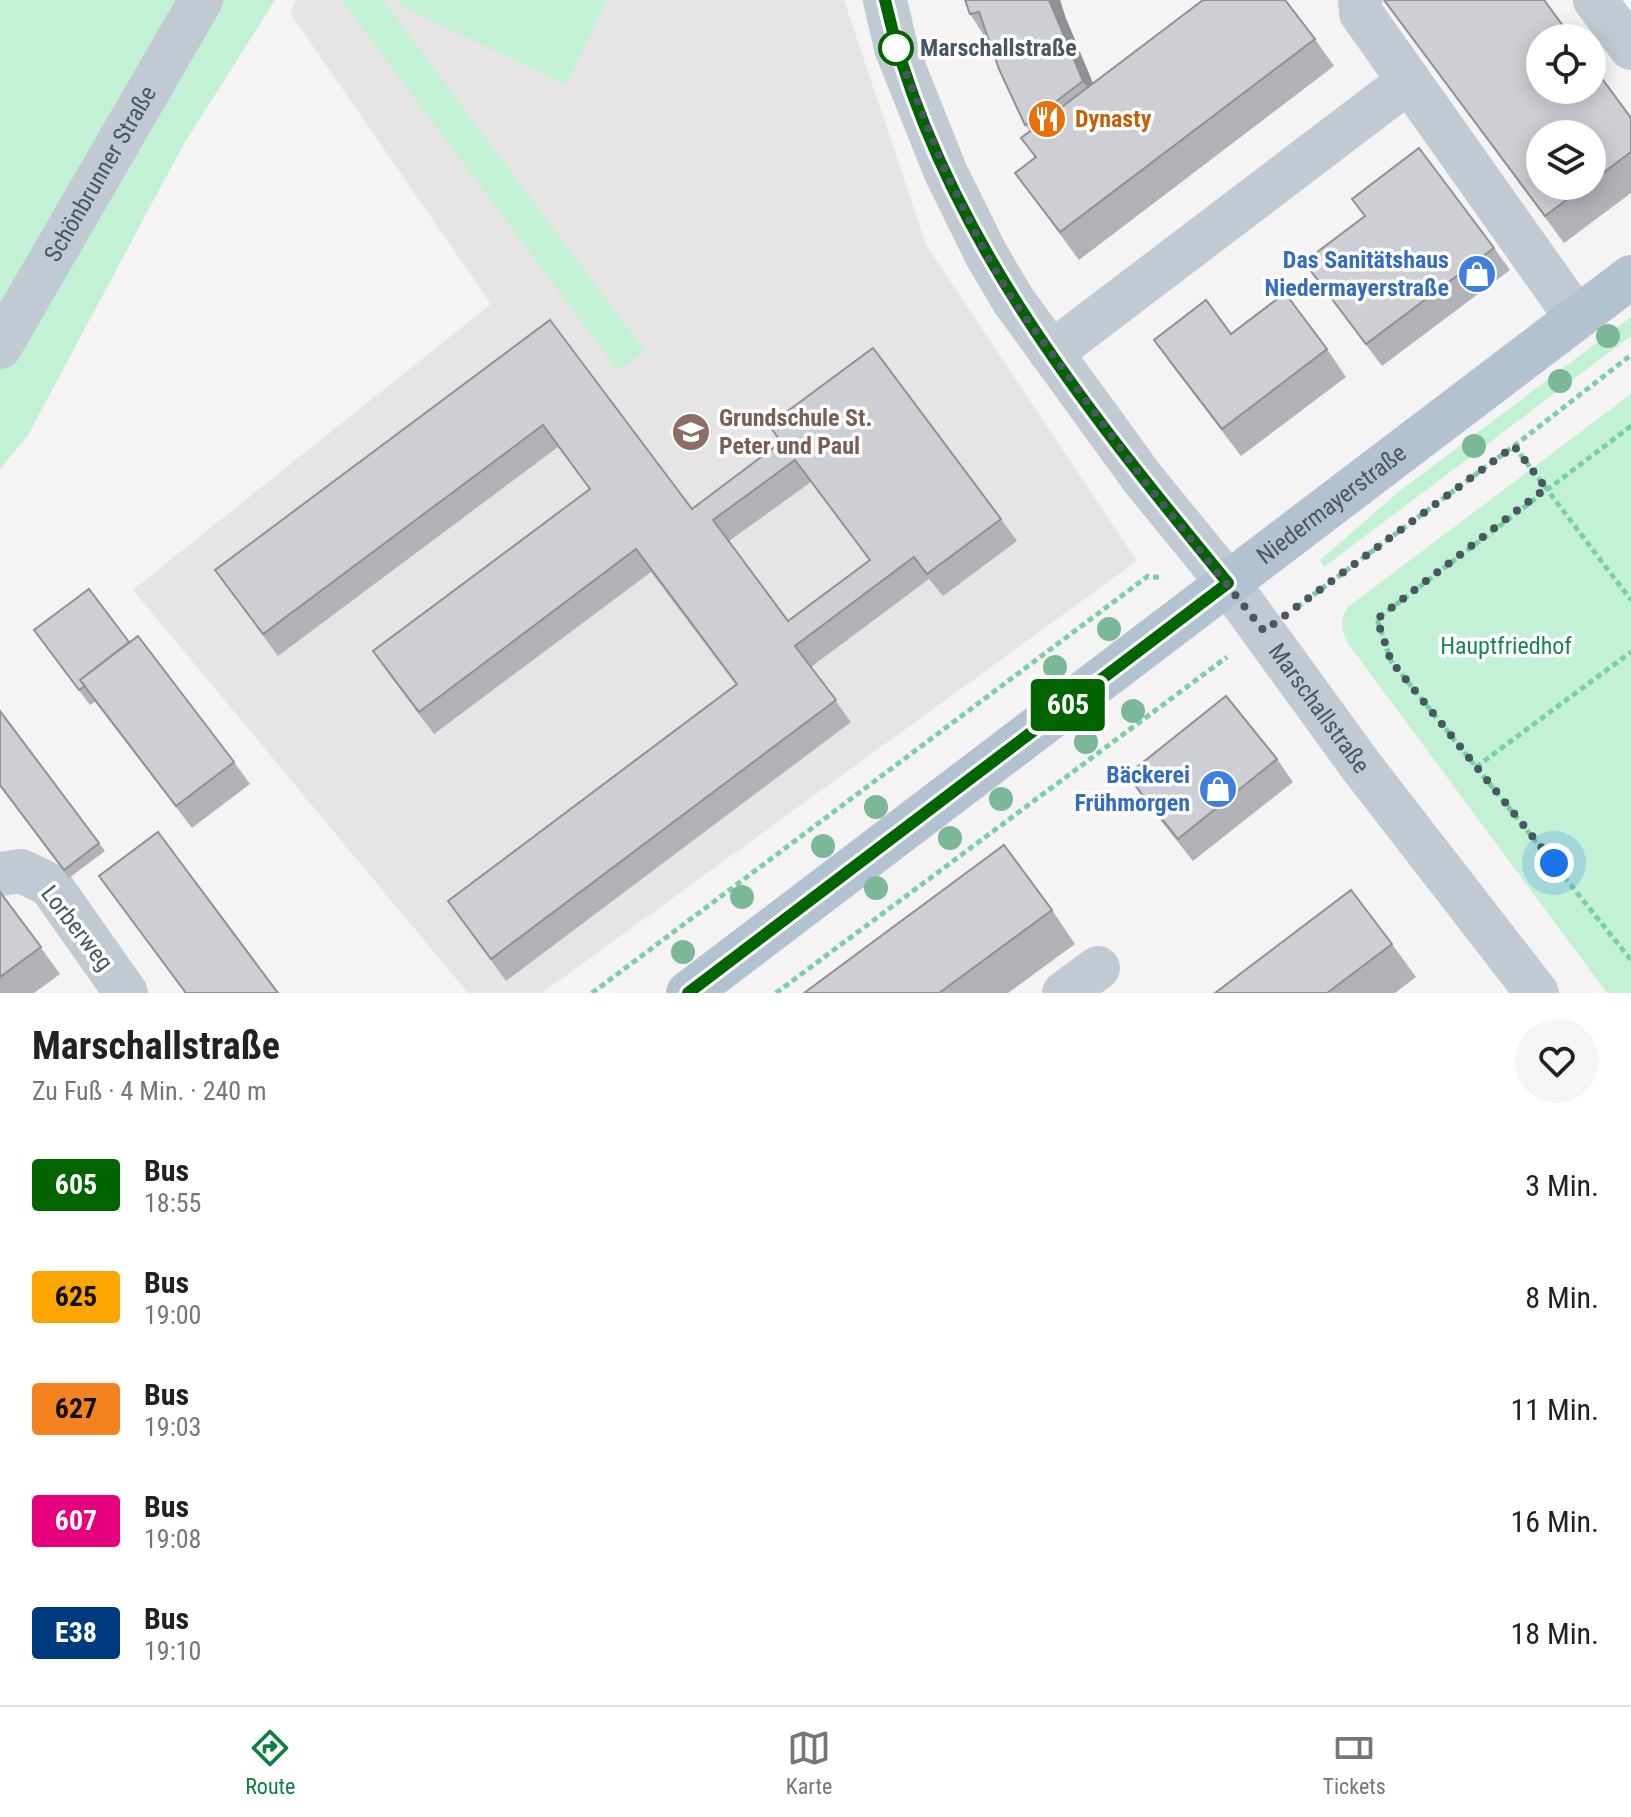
<!DOCTYPE html>
<html lang="de">
<head>
<meta charset="utf-8">
<style>
	:root { --surface:#fff; --page:#f6f6f6; --text:#222; --muted:#767676; --line:#e0e0e0; --accent:#0b8043 }
	body { margin:0; font-family:"Roboto Condensed",sans-serif; background:var(--page); color:var(--text); height:100vh; display:flex; flex-direction:column; font-size:30px; white-space:nowrap }
	* { box-sizing:border-box; margin:0 }
	p { font-size:26px; color:var(--muted) }
	.icon { flex:none; width:44px; height:44px; fill:none; stroke:currentColor; stroke-width:2; stroke-linecap:round; stroke-linejoin:round }
	.map { position:relative; height:993px; overflow:hidden }
	.sheet { display:flex; flex-direction:column; background:var(--surface); flex:1 }
	.sheet>* { flex:none }
	.badge { padding:0 16px; border-radius:6px; font-size:28px; line-height:52px }
	.fabs { position:absolute; left:1526px; top:24px; display:grid; gap:16px }
	.fabs a { display:grid; place-items:center; width:80px; height:80px; border-radius:50%; background:var(--surface); box-shadow:0 4px 20px #0003; font-size:40px }
	.you { position:absolute; width:40px; height:40px; margin:-20px; border:6px solid #fff; border-radius:50%; background:#1a73e8; box-shadow:0 0 0 12px #1a73e833 }
	.map>.badge { position:absolute; translate:-50% -50%; box-shadow:0 0 0 4px #fff }
	.round { display:grid; place-items:center; flex:none; width:84px; height:84px; border-radius:42px; background:var(--page) }
	.headline { display:flex; align-items:center; justify-content:space-between; height:136px; padding:0 32px }
	h1 { font-size:38px; font-weight:700; line-height:60px }
	ul { padding:0; list-style:none }
	li { display:flex; align-items:center; gap:24px; height:112px; padding:0 32px }
	li div { flex:1 }
	li b { display:block; font-size:30px }
	li em { font-style:normal }
	li .badge { min-width:88px; font-weight:700; text-align:center }
	.tabs { display:flex; justify-content:space-around; align-items:center; height:112px; border-top:2px solid var(--line); background:var(--surface); font-size:22px; color:var(--muted) }
	.tabs a { display:grid; justify-items:center; gap:4px }
	.tabs .on { color:var(--accent) }
	.map>svg:first-child { display:block }
</style>
</head>
<body>
<div class="map">
<svg width="1631" height="993" viewBox="0 0 1631 993">
	<rect width="100%" height="100%" fill="#f5f3f3"/>
	<path fill="#e6e4e5" d="M296 0H844L926 245 1137 561 542 993H468L133 590 491 304 290 13Z"/>
	<path fill="#c3f1d5" d="M0 0H275L182 147 28 435 0 469Z
		M341 0H383L645 351 618 371Z
		M401 0H607L566 85 398 5Z
		M1631 317V336L1324 567 1320 560 1401 490Z
		M1631 394V993H1607L1349 645C1341 632 1339 620 1348 607Z"/>
	<g fill="none" stroke-linecap="round" stroke-linejoin="round">
		<path stroke="#7ad0a6" stroke-width="5" stroke-dasharray="6 4" stroke-linecap="butt" d="M1631 426 1377 619 1391 661 1631 960
			M1514 446 1631 600
			M1297 607 1514 446 1631 355
			M1476 767 1631 652
			M592 993 1148 576 1163 578
			M776 993 1227 657"/>
		<g stroke="#c1cad2" stroke-width="44">
			<path id="s1" d="M885 0 896 48 946 173 986 254 1013 300 1143 479 1228 583 1361 766 1537 993"/>
			<path d="M1360 0 1361 13 1576 317"/>
			<path d="M1595 0 1631 48"/>
			<path id="s2" d="M0 347 201 0"/>
			<path d="M1051 353 1409 81"/>
			<path d="M0 874 21 871 50 885 126 993"/>
			<path d="M1064 993 1098 968"/>
		</g>
		<path stroke="#b3c2d1" stroke-width="44" id="s3" d="M688 993 1631 277"/>
	</g>
	<g fill="#7bb799">
		<circle cx="1608" cy="336" r="12"/>
		<circle cx="1560" cy="381" r="12"/>
		<circle cx="1474" cy="446" r="12"/>
		<circle cx="1109" cy="629" r="12"/>
		<circle cx="1055" cy="667" r="12"/>
		<circle cx="1133" cy="711" r="12"/>
		<circle cx="1086" cy="742" r="12"/>
		<circle cx="1001" cy="799" r="12"/>
		<circle cx="876" cy="807" r="12"/>
		<circle cx="950" cy="838" r="12"/>
		<circle cx="823" cy="846" r="12"/>
		<circle cx="876" cy="888" r="12"/>
		<circle cx="742" cy="897" r="12"/>
		<circle cx="683" cy="952" r="12"/>
	</g>
	<path fill="#b0b2b7" fill-rule="evenodd" d="M965 0H1060L1065 16 1093 83 1315 39 1334 66 1079 260 1015 173 1035 158 1021 138 1030 131 1025 125 989 43 970 14Z
		M1384 0 1631 118V193L1564 243ZM1592 134V186H1540Z
		M1352 199 1494 248 1510 270 1382 366 1304 262 1364 216Z
		M550 320 692 509 781 442 1001 519 1017 541 943 596 929 579 811 667 851 722 506 981 448 901 736 685 651 572 434 734 388 673 373 651 590 489 558 447 278 656 215 570ZM811 482 870 561 788 621 729 541Z
		M1154 340 1327 349 1346 377 1241 456 1173 367Z
		M34 630 129 642 234 762 250 784 192 828 95 702 90 705Z
		M0 711 105 851 69 878 0 786Z
		M1277 759 1293 782 1193 861 1142 797 1127 775Z
		M99 876 278 993H185Z
		M0 892 60 974 34 993H0Z
		M1052 910 1075 944 1008 993H804Z
		M1392 944 1416 977 1395 993H1215Z"/>
	<path fill="#909195" d="M1049 0H1060L1065 16 1106 115 1083 81Z"/>
	<path fill="#cdcfd5" stroke="#909195" stroke-width="2" fill-rule="evenodd" d="M965 0H1049L1083 81 1025 125 999 69 979 12 970 14Z
		M1203 0H1285L1315 39 1060 232 1015 173 1036 157 1021 138Z
		M1384 0H1544L1572 38H1540V90H1592V65L1631 118V152L1592 181V134H1540V186H1585L1545 216Z
		M1419 148 1494 248 1366 344 1304 262 1365 216 1352 199Z
		M1285 293 1327 349 1222 429 1154 340 1206 300 1231 334Z
		M550 320 692 509 781 442 769 425 873 348 1001 519 927 574 914 557 795 646 836 700 491 959 448 901 737 684 636 549 419 712 373 651 590 489 543 425 263 634 215 570ZM795 460 870 560 788 621 713 520Z
		M89 589 129 642 80 680 85 686 79 690 34 630Z
		M138 636 234 762 176 806 80 680Z
		M1226 696 1277 759 1178 839 1127 775Z
		M0 711 99 843 64 870 0 785Z
		M158 832 278 993H186L99 876Z
		M1004 845 1052 910 939 993H804Z
		M1351 890 1392 944 1327 993H1215Z
		M0 892 41 947 0 977Z"/>
	<g fill="none" stroke-linecap="round" stroke-linejoin="round">
		<defs>
			<path id="line" d="M688 993 1228 583C1086 410 935 224 885 0"/>
		</defs>
		<use href="#line" stroke="#fff" stroke-width="18"/>
		<use href="#line" stroke="#006400" stroke-width="12"/>
		<path stroke="#4a5661" stroke-width="8" stroke-dasharray="0 14.4" d="M896 48 946 173 986 254 1013 300 1143 479 1264 631 1514 446 1546 488 1377 619 1391 661 1554 863"/>
	</g>
	<defs>
		<symbol id="restaurant-disc" viewBox="-11 -11 22 22"><circle r="9.5" fill="#e8710a" stroke="#fff"/><path d="M-5-6h1v4h1v-4h1v4h1v-4h1v5L-1.5 .5V6h-2V.5L-5-1ZM5-6V6H3V1.5H1.5Q1.5-4 5-6Z" fill="#fff"/></symbol>
		<symbol id="shop-disc" viewBox="-11 -11 22 22"><circle r="9.5" fill="#3f7fe0" stroke="#fff"/><path d="M-5-2.5h2.3a2.7 3.5 0 0 1 5.4 0H5L5.5 6h-11ZM-1.5-2.5h3a1.5 2.3 0 0 0-3 0Z" fill="#fff"/></symbol>
		<symbol id="school-disc" viewBox="-11 -11 22 22"><circle r="9.5" fill="#8d6e63" stroke="#fff"/><path d="M0-5L7-2L0 1L-7-2ZM-4 1L0 2.5L4 1V4Q0 6-4 4Z" fill="#fff"/></symbol>
	</defs>
	<g fill-rule="evenodd">
		<use href="#restaurant-disc" x="1025" y="97" width="44" height="44"/>
		<use href="#shop-disc" x="1455" y="252" width="44" height="44"/>
		<use href="#school-disc" x="669" y="410" width="44" height="44"/>
		<use href="#shop-disc" x="1196" y="767" width="44" height="44"/>
	</g>
	<circle fill="#fff" stroke="#006400" stroke-width="4" cx="896" cy="48" r="16"/>
	<g text-anchor="middle" stroke-width="7" stroke-linejoin="round" paint-order="stroke">
		<g font-size="24" font-weight="bold" fill="#4a5661" stroke="#fff" text-anchor="start">
			<text x="920" y="56">Marschallstraße</text>
		</g>
		<g font-size="24" font-weight="bold" fill="#c56008" stroke="#fff" text-anchor="start">
			<text x="1075" y="127">Dynasty</text>
		</g>
		<g font-size="24" fill="#4a5661" stroke="#fff">
			<text dy="8" stroke="none"><textPath href="#s2" startOffset="200">Schönbrunner Straße</textPath></text>
			<text dy="8" stroke="none"><textPath href="#s3" startOffset="808">Niedermayerstraße</textPath></text>
			<text dy="8" stroke="none"><textPath href="#s1" startOffset="838">Marschallstraße</textPath></text>
			<text transform="translate(77 928) rotate(52)" y="8">Lorberweg</text>
		</g>
		<g font-size="24" font-weight="bold" fill="#366cbe" stroke="#fff" text-anchor="end">
			<text x="1449" y="268">Das Sanitätshaus<tspan x="1449" dy="28">Niedermayerstraße</tspan></text>
			<text x="1190" y="783">Bäckerei<tspan x="1190" dy="28">Frühmorgen</tspan></text>
		</g>
		<g font-size="24" font-weight="bold" fill="#785e54" stroke="#fff" text-anchor="start">
			<text x="719" y="426">Grundschule St.<tspan x="719" dy="28">Peter und Paul</tspan></text>
		</g>
		<g font-size="24" fill="#17864f" stroke="#fff">
			<text x="1506" y="654">Hauptfriedhof</text>
		</g>
	</g>
</svg>
<div class="fabs">
<a><svg class="icon" aria-label="locate" viewBox="0 0 24 24"><circle cx="12" cy="12" r="6"/><path d="M12 2v4M12 18v4M2 12h4M18 12h4"/></svg></a>
<a><svg class="icon" aria-label="layers" viewBox="0 0 24 24"><path d="M12 4l9 5-9 5-9-5zM3 14l9 5 9-5"/></svg></a>
</div>
<div class="you" style="left:1554px;top:863px"></div>
<b class="badge" style="left:1068px;top:705px;background:#006400;color:#fff">605</b>
</div>
<section class="sheet">
<div class="headline"><div><h1>Marschallstraße</h1><p>Zu Fuß · 4 Min. · 240 m</p></div><a class="round"><svg class="icon" aria-label="heart" viewBox="0 0 24 24"><path d="M12 20l-8-8c-3-5 5-10 8-4 3-6 11-1 8 4z"/></svg></a></div>
<ul>
<li><span class="badge" style="background:#006400;color:#fff">605</span><div><b>Bus</b><p>18:55</p></div><em>3 Min.</em></li>
<li><span class="badge" style="background:#ffa500;color:#111">625</span><div><b>Bus</b><p>19:00</p></div><em>8 Min.</em></li>
<li><span class="badge" style="background:#f58220;color:#111">627</span><div><b>Bus</b><p>19:03</p></div><em>11 Min.</em></li>
<li><span class="badge" style="background:#e6007e;color:#fff">607</span><div><b>Bus</b><p>19:08</p></div><em>16 Min.</em></li>
<li><span class="badge" style="background:#003b80;color:#fff">E38</span><div><b>Bus</b><p>19:10</p></div><em>18 Min.</em></li>
</ul>
</section>
<nav class="tabs">
<a class="on"><svg class="icon" aria-label="directions" viewBox="0 0 24 24"><path d="M12 3l9 9-9 9-9-9zM9 14v-3h6M13 9l2 2-2 2"/></svg>Route</a>
<a><svg class="icon" aria-label="map" viewBox="0 0 24 24"><path d="M3 6l6-2 6 2 6-2v14l-6 2-6-2-6 2zM9 4v14M15 6v14"/></svg>Karte</a>
<a><svg class="icon" aria-label="tickets" viewBox="0 0 24 24"><path d="M3 7h18v10H3zM15 7v10"/></svg>Tickets</a>
</nav>
</body>
</html>
